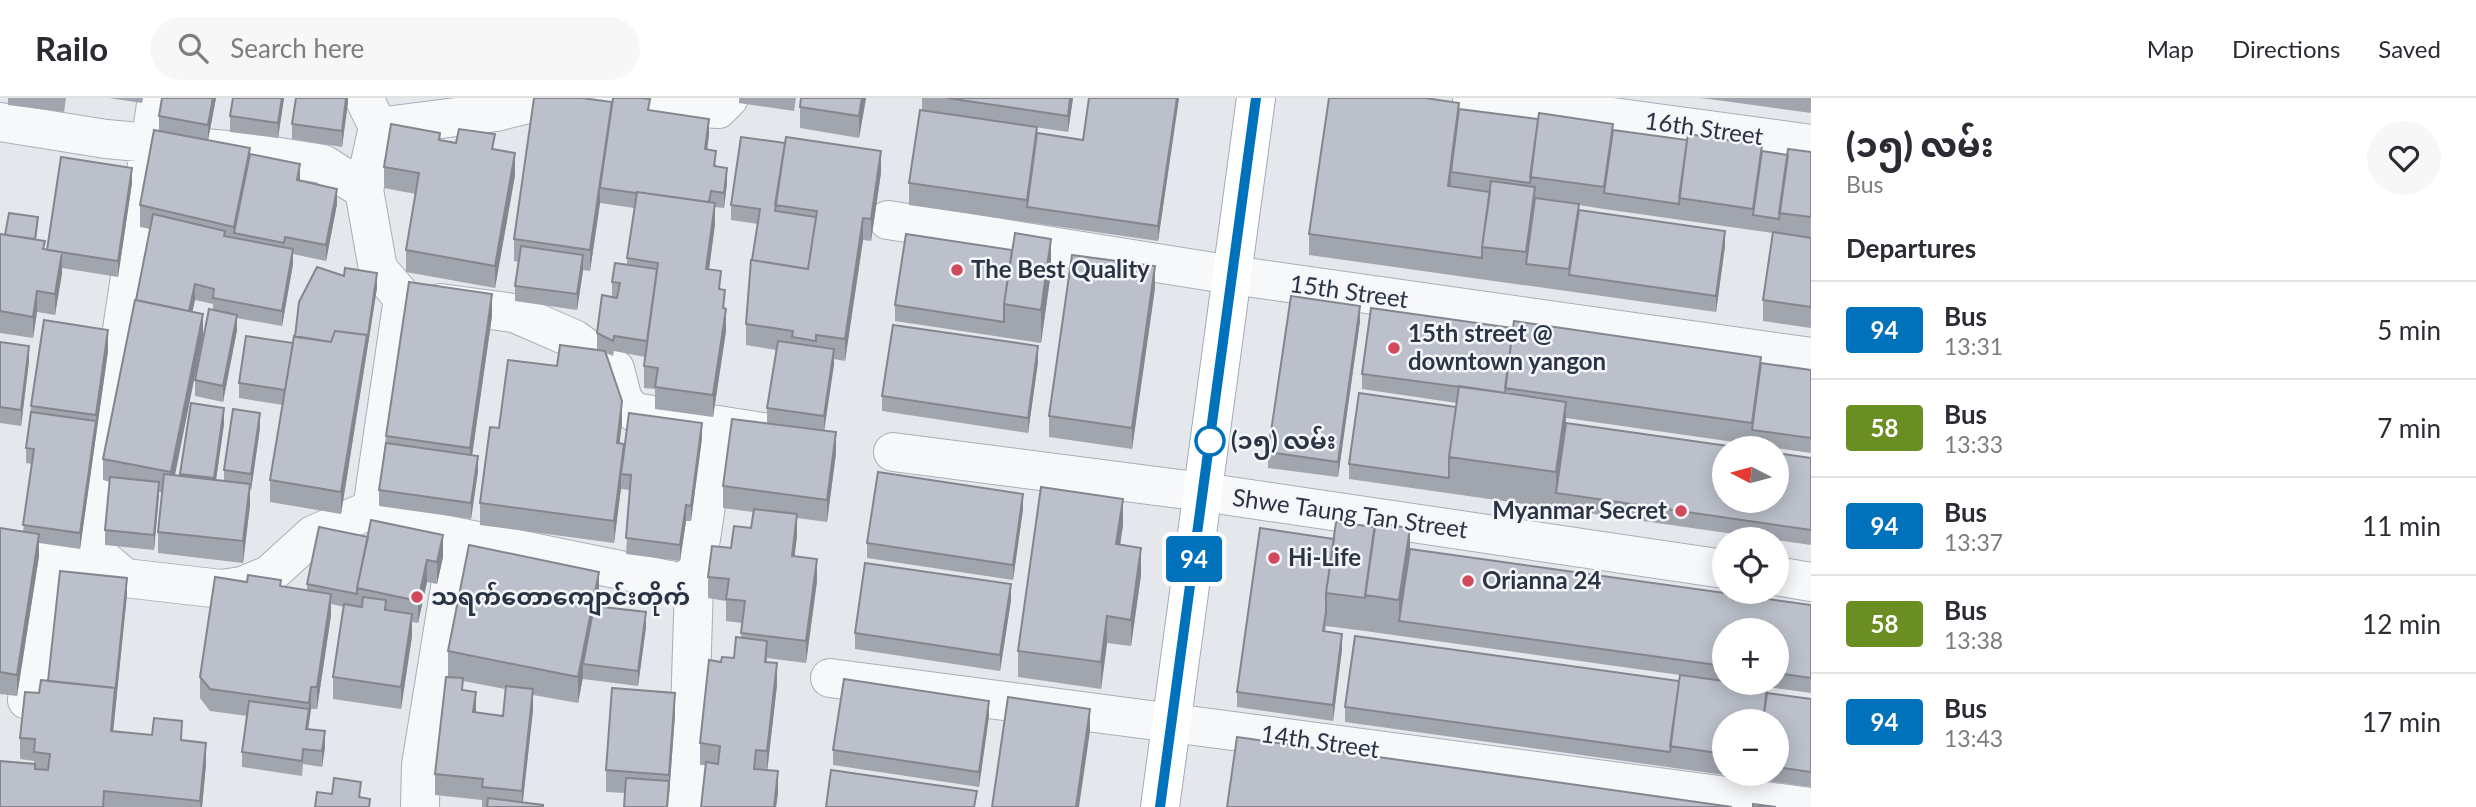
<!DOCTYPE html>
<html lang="en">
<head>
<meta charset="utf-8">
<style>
	:root { --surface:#fff; --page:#f7f7f7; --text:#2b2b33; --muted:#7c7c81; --line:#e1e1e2 }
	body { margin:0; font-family:Lato,"Noto Sans Myanmar",sans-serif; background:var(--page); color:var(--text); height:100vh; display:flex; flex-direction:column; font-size:26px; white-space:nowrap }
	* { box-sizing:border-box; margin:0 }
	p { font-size:23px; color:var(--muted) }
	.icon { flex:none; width:38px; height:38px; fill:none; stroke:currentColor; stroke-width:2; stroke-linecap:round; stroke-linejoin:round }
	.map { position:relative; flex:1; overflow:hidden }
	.side { display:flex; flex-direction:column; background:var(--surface); width:665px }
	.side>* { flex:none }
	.badge { padding:0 14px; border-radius:5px; font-size:24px; line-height:46px }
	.needle { width:46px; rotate:276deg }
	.tools { position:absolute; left:1712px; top:338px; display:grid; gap:14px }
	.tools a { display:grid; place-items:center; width:77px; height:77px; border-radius:50%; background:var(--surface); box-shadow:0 4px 18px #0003; font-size:35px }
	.map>.badge { position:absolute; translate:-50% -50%; box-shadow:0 0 0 4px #fff }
	h2 { padding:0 35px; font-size:26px; line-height:63px }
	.round { display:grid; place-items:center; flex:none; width:74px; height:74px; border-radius:37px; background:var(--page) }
	.summary { display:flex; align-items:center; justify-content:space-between; height:119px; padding:0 35px }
	h1 { font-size:33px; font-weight:800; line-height:52px }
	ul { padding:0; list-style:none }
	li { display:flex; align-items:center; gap:21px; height:98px; padding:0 35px; border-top:2px solid var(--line) }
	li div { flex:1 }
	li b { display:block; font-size:26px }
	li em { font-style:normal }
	li .badge { min-width:77px; font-weight:700; text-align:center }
	header { display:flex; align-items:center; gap:42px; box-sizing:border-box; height:98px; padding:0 35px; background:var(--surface); border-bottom:2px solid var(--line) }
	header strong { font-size:33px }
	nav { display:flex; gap:38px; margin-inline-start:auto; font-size:24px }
	.search { width:490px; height:63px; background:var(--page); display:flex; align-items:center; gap:18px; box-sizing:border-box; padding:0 24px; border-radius:38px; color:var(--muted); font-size:26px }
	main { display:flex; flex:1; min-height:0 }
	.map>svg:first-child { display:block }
</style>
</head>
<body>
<header>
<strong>Railo</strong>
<div class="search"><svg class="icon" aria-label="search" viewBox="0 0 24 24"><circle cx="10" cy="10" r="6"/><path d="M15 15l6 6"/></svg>Search here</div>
<nav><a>Map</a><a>Directions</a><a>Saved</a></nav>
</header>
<main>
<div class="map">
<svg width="1811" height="709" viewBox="0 0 1811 709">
	<rect width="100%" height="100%" fill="#e4e7ec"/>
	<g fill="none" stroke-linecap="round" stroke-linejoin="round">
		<defs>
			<path id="minor" d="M157 0 88 457 105 463 125 480 221 491 242 488 269 477 313 437 372 411
				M364 0 378 29 364 92 378 171 403 200 372 411 384 424 694 487
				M1472 0 1811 46
				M0 24 106 41 248 54 323 66 364 92
				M378 29 496 14 536 4 601 3 718 11 729 0
				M888 122 1232 177 1811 259
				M440 205 514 215 574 241 615 271 623 302 634 314 781 337
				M893 354 1203 394 1724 471
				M1776 478 1811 484
				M830 580 1810 709
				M27 602 45 461 60 454 88 457
				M420 709 421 667 458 440
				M687 709 694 487 718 328"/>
			<path id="major" d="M1160 709 1256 0"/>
		</defs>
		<use href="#minor" stroke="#a9aeb7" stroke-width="40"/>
		<use href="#major" stroke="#a3abb8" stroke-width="40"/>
		<use href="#minor" stroke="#f7f8fa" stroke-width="38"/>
		<use href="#major" stroke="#fff" stroke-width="38"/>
	</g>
	<path fill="#a1a5ae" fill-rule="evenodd" d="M8 0H66L64 14 8 7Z
		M109 0H143L142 5Z
		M216 0 208 42 250 56 300 83 337 106 326 163 293 156V166L282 228 237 220V232L223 304 195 298V282L213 212V206L195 202 192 213 203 237 175 377 180 378 191 305 224 326 216 382 224 383V372L260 330 251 392 250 391V407L243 465 158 455V434L162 394H159L154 452 105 447V432L110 384 103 382V361L150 131 140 129V107L159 33V18Z
		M284 0 278 40 230 34V18Z
		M348 0 342 49 292 41V26Z
		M739 0H796L794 13 739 5Z
		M866 0 859 40 800 30V9Z
		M922 0H1073L1068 34 922 12Z
		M1179 0 1158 143 909 107V85L1037 35 1083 42Z
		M1700 0H1811V15L1724 3Z
		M612 4 650 13 709 37 707 52 727 85 724 110 715 109V126L709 172 721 191 725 211 726 233 713 319 655 311V291L644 290V268L645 259 614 253 613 258 606 255 622 325 619 346 702 340 691 423H686L680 463 626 456 630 392 621 391V390L614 445 480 427V405L499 330 557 268 600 252 597 251V235L612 199V184L627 167V160L634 110 600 105 590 173 583 172 577 212 515 203V188L519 164 514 163V141Z
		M1459 11 1788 57 1811 54V230L1763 223V202L1773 135 1604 111 1579 107V112L1725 148 1716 214 1309 157V136Z
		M440 42 495 52 515 77 495 190 406 174V152L416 96 384 90V69Z
		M881 75 871 143 863 142 845 263 834 261 824 332 836 355 827 424 797 420V438L794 458 817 483 806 565 767 560V564L777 587 767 672 778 695 776 709H701L706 667H700V645L721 564 734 560 741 540 742 525 726 523V503L708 500V479L731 450 751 430 753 414 723 410V388L767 325V310L776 252 746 247V226L752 162 758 126 731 122V107Z
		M132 85 118 179 62 170 55 217 37 214 33 240 0 235V136L5 137 38 127 36 142 45 152H47Z
		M1051 174 1041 245 895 223V207Z
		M377 190 341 416 270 404V382L283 307 239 300V285L293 245Z
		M1155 190 1132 351 1049 339V318Z
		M492 218 472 357 478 373 471 421 379 408V392L386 338Z
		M1360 223 1338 379 1268 370V354Z
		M0 244 29 263 21 328 0 325Z
		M108 253 80 451 39 445V458L17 598 0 596V430L23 434 32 366 26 365V350L31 308Z
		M1038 264 1028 335 882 313V298Z
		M1761 265 1811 272V355L1566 320V325L1811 360V447L1776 442V441H1769L1349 381V366L1456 309 1457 305 1362 291V276Z
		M1023 411 1013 482 867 460V445Z
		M1123 427 1120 447 1141 477 1131 548 1107 545 1101 591 1018 579V553Z
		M1260 430 1811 507V595L1767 589V595L1811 601V689L1345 624V609L1679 583 1680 577 1365 533 1326 528 1325 533 1342 551 1333 623 1237 609V594ZM1724 532H1776V584H1724ZM1724 623H1776V676H1724Z
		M443 459 437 486 427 484 418 525 412 524V538L401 611 333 601V579L344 509 331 506V517L317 611H311L308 631 325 649 322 669 303 666 302 678 242 669V654L247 618 210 613 200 600V579L281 488 307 492V486Z
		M127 496 113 633 182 642 206 666 202 709H0L34 666V663L20 661V640L39 595 48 583Z
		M599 500 598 508 646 529 638 588 583 581V579L578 605 533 597V612L523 704 543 709H482V702L435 697V676L448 579V553ZM463 583 505 591 503 618 476 614 463 593Z
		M1011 502 1000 573 855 551V535Z
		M675 617 668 709H624L625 695 606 694V672Z
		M989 618 979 689 833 667V652Z"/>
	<path fill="#83868d" d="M213 0H216L208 42V27Z
		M282 0H284L278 40V25Z
		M346 0H348V5L342 49V33Z
		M862 0H866L859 40V18Z
		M1070 0H1073L1068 34V18Z
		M1177 0H1179L1158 143V128Z
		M612 4 600 90V105L590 173V152Z
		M1459 5V27L1451 74V87L1448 110V88Z
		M709 21V37L705 67V51Z
		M250 50V71L234 135V129Z
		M881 53V75L871 143V121Z
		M515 55V77L495 190V168Z
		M300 66V81L297 98V82Z
		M132 70V85L118 179V163Z
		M727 70V85L724 110V95Z
		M1535 89V122L1526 166V154Z
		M337 91V106L326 163V147Z
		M715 105V126L706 193V171Z
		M863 120V142L845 263V241Z
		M1725 133V148L1716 214V198Z
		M1051 141V174L1041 245V212Z
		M293 151V166L282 228V213Z
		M62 154V176L55 217V196Z
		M583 157V173L577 212V196Z
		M1155 168V190L1132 351V330Z
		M377 175V190L341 416V394Z
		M195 186V202L188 234V219Z
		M37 193V214L33 240V219Z
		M492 196V218L470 372V350Z
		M1360 208V223L1338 379V364Z
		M726 211V233L713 319V297Z
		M203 216V237L171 396V374Z
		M237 217V232L223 304V288Z
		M108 232V253L80 451V435Z
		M29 248V263L21 328V312Z
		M1038 248V264L1028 335V320Z
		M834 251V267L824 334V318Z
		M622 303V325L617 367V345Z
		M1566 304V340L1556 395V374Z
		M224 310V326L214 396V380Z
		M260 315V330L251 392V376Z
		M702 325V340L691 423V408Z
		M836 334V355L827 424V402Z
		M624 346 621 376V390L614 445V423Z
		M478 358V373L471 421V405Z
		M159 384V399L154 452V437Z
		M250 386V407L243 465V443Z
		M1023 396V411L1013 482V467Z
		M1123 401V427L1116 473V446Z
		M686 407V423L680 463V447Z
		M797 416V438L792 480V458Z
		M1410 430V467L1399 523V502Z
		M39 436V458L17 598V577Z
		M443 437V459L437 486V464Z
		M1141 450V477L1131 548V522Z
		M817 461V483L806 565V543Z
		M427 462V484L418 525V503Z
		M599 474V500L586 566H583V579L578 605V579Z
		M127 480V496L111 655V633Z
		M1011 486V502L1000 573V557Z
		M331 496V517L317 611V589Z
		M646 514V529L638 588V573Z
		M412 516V538L401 611V589Z
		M1107 518V545L1101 591V564Z
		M1342 536V551L1333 623V607Z
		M777 565V587L767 675V653Z
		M311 589V611L306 646V631Z
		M533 591V612L522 709V693Z
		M476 594V616L473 614Z
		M675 595V617L669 699V677Z
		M989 603V618L979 689V674Z
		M1090 611V633L1079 709H1076Z
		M325 633V649L322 669V653Z
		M206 645V666L202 709H200Z
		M778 673V695L776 709H774Z"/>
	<path fill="#bbc0ca" stroke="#83868d" stroke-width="2" d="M162 0H213L208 27 159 18Z
		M233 0H282L278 25 230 18Z
		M296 0H346L342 33 292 26Z
		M534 0H582L612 4 590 152 514 141Z
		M613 0H641L650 1 648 12 709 21 705 51 716 53 714 68 727 70 724 95 711 93 709 104 637 94 636 95 600 90Z
		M801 0H862L859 18 800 9Z
		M947 0H1070L1068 18Z
		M1089 0H1177L1158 128 1027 109 1037 35 1083 42Z
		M1329 0H1425L1459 5 1448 88 1490 94 1482 149V160L1309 136Z
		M1459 11 1538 21 1530 85 1451 74Z
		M920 12 1037 29 1027 102 909 85Z
		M1539 15 1613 26 1604 89 1530 79Z
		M391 26 440 35 439 42 456 45 459 31 495 36 492 51 515 55 495 168 406 152 419 75 384 69Z
		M154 32 250 50 234 129 140 107Z
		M1613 32 1687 42 1679 106 1604 95Z
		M1688 36 1762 47 1753 111 1679 100Z
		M741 39 785 45 775 113 816 119 808 171 752 162 760 111 731 107Z
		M786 39 881 53 871 121 863 120 845 241 816 237V243L792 239 793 233 746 226 751 162 808 171 817 113 775 107Z
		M1788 51 1811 54V119L1779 115Z
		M1762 53 1788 57 1779 121 1753 117Z
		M250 56 300 66 297 82 337 91 326 147 285 139 284 145 234 135Z
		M61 59 132 70 118 163 47 152Z
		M1491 83 1535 89 1526 154 1482 149Z
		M637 94 715 105 706 171 721 173 719 191 725 192 723 210 726 211 713 297 655 289 658 270 644 268 658 165 627 160Z
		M1535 100 1579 106 1569 171 1526 166Z
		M1579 112 1725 133 1716 198 1569 177Z
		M9 115 38 119 35 141 5 137Z
		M153 116 225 133 224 138 293 151 282 213 213 200 214 191 195 186 189 213 136 202Z
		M1773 134 1811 140V209L1763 202Z
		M1015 135 1051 141 1041 212 1004 206Z
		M0 136 45 143 43 151 62 154 55 196 37 193 33 219 0 213Z
		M906 136 1012 152 1004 206V224L895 207Z
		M521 148 583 157 577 196 515 188Z
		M1072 157 1155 168 1132 330 1049 318Z
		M615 165 657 171 647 243 614 238 613 243 597 235 602 197 617 200 620 185 612 184Z
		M317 169 344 178 345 170 377 175 367 244V237L335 233 331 244 295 239 299 204Z
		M409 184 492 196 470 350 386 338Z
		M1291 198 1360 208 1338 364 1268 354Z
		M135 202 203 216 171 374 103 361Z
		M1371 210 1513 230 1505 295 1362 276Z
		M209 211 237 217 223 288 195 282Z
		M44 222 108 232 96 317 31 308Z
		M1514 223 1761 259 1752 325 1505 290Z
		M893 227 1038 248 1028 320 882 298Z
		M335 233 367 237 341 394 270 382 294 238 331 244Z
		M246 238 293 245 285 292 239 285Z
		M778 243 834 251 824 318 767 310Z
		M0 244 29 248 21 312 0 309Z
		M560 247 605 253 622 303 617 345 624 346 614 423 480 405 490 329 499 330 508 262 557 268Z
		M1761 265 1811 272V340L1752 332Z
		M1459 288 1566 304 1556 374 1449 359Z
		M1359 295 1456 309 1449 359V380L1349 366Z
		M191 305 224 310 214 380 180 376Z
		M233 311 260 315 251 376 224 372Z
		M31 314 96 323 80 435 23 427 34 351 26 350Z
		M629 315 702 325 691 408 686 407 680 447 626 440 631 377 621 376Z
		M732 321 836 334 827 402 723 388Z
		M1566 325 1742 350H1724V402H1776V355L1811 360V432L1556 395Z
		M386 345 478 358 471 405 379 392Z
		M878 374 1023 396 1013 467 867 445Z
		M164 376 250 386 243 443 158 434Z
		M110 379 159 384 154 437 105 432Z
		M1041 389 1123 401 1116 446 1141 450 1131 522 1107 518 1101 564 1018 553Z
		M754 411 797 416 792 458 817 461 806 543 741 535 745 503 726 501 729 481 708 479 712 448 731 450 734 428 751 430Z
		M371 422 443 437 437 464 427 462 418 503 357 490Z
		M1336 424 1375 429 1365 500 1326 495Z
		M1375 425 1410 430 1399 502 1365 497Z
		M319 429 368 439 357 490V496L307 486Z
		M0 430 39 436 17 577 0 574Z
		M1260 430 1334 441 1326 495V514L1323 533 1342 536 1333 607 1237 594Z
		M469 447 599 474 578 579 448 553Z
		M1410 451 1811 507V580L1776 575V532H1724V568L1399 523Z
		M865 465 1011 486 1000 557 855 535Z
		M60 473 127 480 115 596V590L48 583Z
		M248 477 281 482 280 488 331 496 317 589H311L309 605 210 591 200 579 215 479 247 484Z
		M363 499 386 502 385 512 412 516 401 589 333 579 344 506 362 509Z
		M594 508 646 514 638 573 583 566Z
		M1355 538 1679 583 1670 654 1345 609Z
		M736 539 767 543 765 564 777 565 767 653 756 652 754 671 778 673 774 709H701L706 664 718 666 720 648 700 645 709 562 721 564 722 559 734 560Z
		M1680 577 1724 583V584H1735L1767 589 1763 623H1724V656L1670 648Z
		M446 579 463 580 462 592 476 594 473 614 503 618 506 588 533 591 522 693 482 689 483 681 435 676Z
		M844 581 989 603 979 674 833 652Z
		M41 582 115 590 111 633 152 637 154 620 182 623 181 642 206 645 200 703 104 693 103 709H0V663L35 666V671L48 672 50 656 34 654 35 641 20 640 25 594 39 595Z
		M612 590 675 595 669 677 606 672Z
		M1767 595 1811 601V674L1776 669V623H1763Z
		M1008 599 1090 611 1076 709H992Z
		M249 603 309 611 306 631 325 633 322 653 303 651 302 663 242 654Z
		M1237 639 1732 709H1227Z
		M831 672 977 693 974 709H826Z
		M334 680 361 684 359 699 370 701 369 709H315L317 694 332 696Z
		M626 680 669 683 667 709H624Z
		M488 700 543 707V709H487Z
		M1753 706 1776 709H1753Z"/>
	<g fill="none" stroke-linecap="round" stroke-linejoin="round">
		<defs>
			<path id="line" d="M1160 709 1256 0"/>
		</defs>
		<use href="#line" stroke="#fff" stroke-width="16"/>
		<use href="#line" stroke="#0072bc" stroke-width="10"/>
	</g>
	<g fill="#d1495b" stroke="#f4f6f9" stroke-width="2.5">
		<circle cx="957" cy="172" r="7"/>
		<circle cx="1394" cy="250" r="7"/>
		<circle cx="1681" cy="413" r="7"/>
		<circle cx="1274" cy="460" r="7"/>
		<circle cx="1468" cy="483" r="7"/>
		<circle cx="417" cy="499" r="7"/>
	</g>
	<circle fill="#fff" stroke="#0072bc" stroke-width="3.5" cx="1210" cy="343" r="14"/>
	<g text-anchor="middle" stroke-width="5" stroke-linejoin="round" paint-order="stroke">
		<g font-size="24" fill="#2b3445" stroke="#f4f6f9">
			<text transform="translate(1704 31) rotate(8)" y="8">16th Street</text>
			<text transform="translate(1349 194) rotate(8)" y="8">15th Street</text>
			<text transform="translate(1350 416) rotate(8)" y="8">Shwe Taung Tan Street</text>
			<text transform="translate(1320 644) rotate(8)" y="8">14th Street</text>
		</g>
		<g font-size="24" font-weight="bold" fill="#2b3445" stroke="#f4f6f9" text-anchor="start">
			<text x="971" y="180">The Best Quality</text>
			<text x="1408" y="244">15th street @<tspan x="1408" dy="28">downtown yangon</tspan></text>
			<text x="1667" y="421" text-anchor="end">Myanmar Secret</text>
			<text x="1288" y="468">Hi-Life</text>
			<text x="1482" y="491">Orianna 24</text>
			<text x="431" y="507">သရက်တောကျောင်းတိုက်</text>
		</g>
		<g font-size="24" font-weight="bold" fill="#2b3445" stroke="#f4f6f9" text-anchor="start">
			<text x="1231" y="351">(၁၅) လမ်း</text>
		</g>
	</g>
</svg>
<div class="tools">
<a><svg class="needle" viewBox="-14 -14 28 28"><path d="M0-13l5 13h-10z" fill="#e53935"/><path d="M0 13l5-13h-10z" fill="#7c7c81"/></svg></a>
<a><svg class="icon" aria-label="locate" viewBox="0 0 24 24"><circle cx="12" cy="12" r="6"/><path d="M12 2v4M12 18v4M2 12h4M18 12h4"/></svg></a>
<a>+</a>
<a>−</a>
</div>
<b class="badge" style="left:1194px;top:461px;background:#0072bc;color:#fff">94</b>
</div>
<section class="side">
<div class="summary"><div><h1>(၁၅) လမ်း</h1><p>Bus</p></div><a class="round"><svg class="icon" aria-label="heart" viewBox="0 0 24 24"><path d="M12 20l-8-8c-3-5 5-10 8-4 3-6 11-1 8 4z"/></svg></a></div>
<h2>Departures</h2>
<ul>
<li><span class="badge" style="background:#0072bc;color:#fff">94</span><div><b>Bus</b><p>13:31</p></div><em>5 min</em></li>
<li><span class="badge" style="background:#6b8e23;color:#fff">58</span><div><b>Bus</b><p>13:33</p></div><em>7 min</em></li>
<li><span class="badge" style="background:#0072bc;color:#fff">94</span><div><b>Bus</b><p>13:37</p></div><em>11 min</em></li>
<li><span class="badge" style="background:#6b8e23;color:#fff">58</span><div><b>Bus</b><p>13:38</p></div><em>12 min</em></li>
<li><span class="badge" style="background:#0072bc;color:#fff">94</span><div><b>Bus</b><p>13:43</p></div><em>17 min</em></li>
</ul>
</section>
</main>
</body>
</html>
